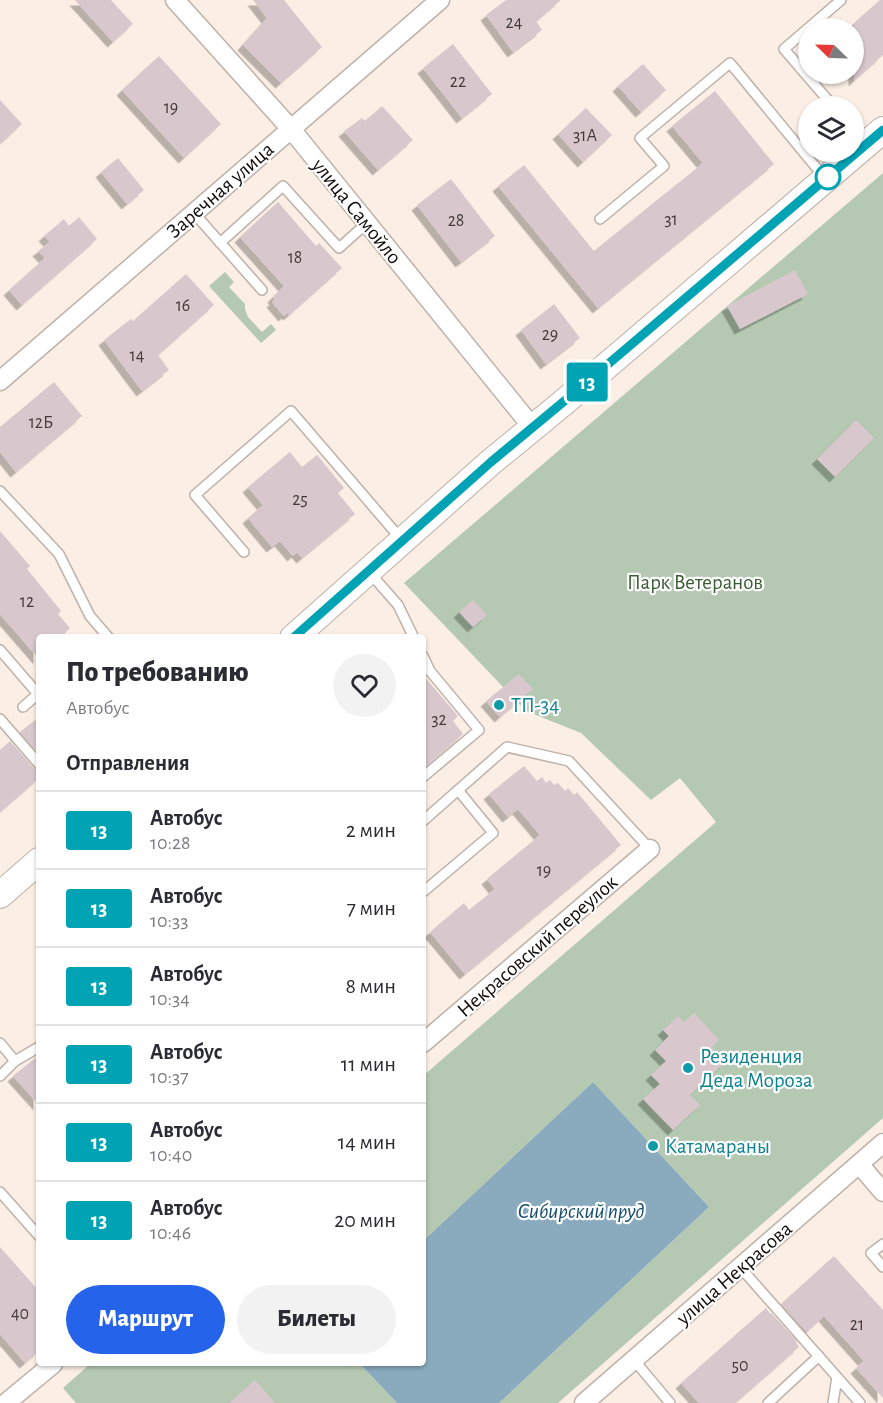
<!DOCTYPE html>
<html lang="ru">
<head>
<meta charset="utf-8">
<style>
	:root { --surface:#fff; --page:#f2f2f3; --text:#2b2b33; --muted:#7c7c81; --line:#e1e1e2; --accent:#2563eb }
	body { margin:0; font-family:"Alegreya Sans",sans-serif; background:var(--page); color:var(--text); height:100vh; display:flex; flex-direction:column; font-size:22px; white-space:nowrap }
	* { box-sizing:border-box; margin:0 }
	p { font-size:20px; color:var(--muted) }
	.icon { flex:none; width:33px; height:33px; fill:none; stroke:currentColor; stroke-width:2; stroke-linecap:round; stroke-linejoin:round }
	.map { position:relative; flex:1; overflow:hidden }
	.sheet { position:absolute; left:36px; top:634px; width:390px; height:732px; display:flex; flex-direction:column; background:var(--surface); border-radius:6px; box-shadow:0 2px 4px #0004 }
	.sheet>* { flex:none }
	.badge { padding:0 12px; border-radius:4px; font-size:21px; line-height:39px }
	.needle { width:39px; rotate:293deg }
	.controls { position:absolute; left:798px; top:18px; display:grid; gap:12px }
	.controls a { display:grid; place-items:center; width:66px; height:66px; border-radius:50%; background:var(--surface); box-shadow:0 2px 4px #0004; font-size:30px }
	.map>.badge { position:absolute; translate:-50% -50%; box-shadow:0 0 0 3px #fff }
	h2 { padding:0 30px; font-size:22px; line-height:54px }
	.round { display:grid; place-items:center; flex:none; width:63px; height:63px; border-radius:32px; background:var(--page) }
	.head { display:flex; align-items:center; justify-content:space-between; height:102px; padding:0 30px }
	h1 { font-size:28px; font-weight:800; line-height:45px }
	.cta { display:flex; gap:12px; margin-top:auto; padding:12px 30px }
	.cta a { flex:1; height:69px; border-radius:36px; background:var(--accent); color:#fff; font-size:24px; font-weight:800; line-height:69px; text-align:center }
	.cta a+a { background:var(--page); color:var(--text) }
	ul { padding:0; list-style:none }
	li { display:flex; align-items:center; gap:18px; height:78px; padding:0 30px; border-top:2px solid var(--line) }
	li div { flex:1 }
	li b { display:block; font-size:22px }
	li em { font-style:normal }
	li .badge { min-width:66px; font-weight:700; text-align:center }
	.map>svg:first-child { display:block }
</style>
</head>
<body>
<div class="map">
<svg width="883" height="1403" viewBox="0 0 883 1403">
	<defs>
		<filter id="shadow"><feDropShadow dx="-5.5" dy="5.5" stdDeviation="0" flood-color="#0004"/></filter>
	</defs>
	<rect width="100%" height="100%" fill="#fbeee5"/>
	<path fill="#b5c9b2" d="M883 173V1118L558 1403H499L709 1207 593 1082 423 1241V1076L716 822 680 778 651 800 581 733 526 711 404 583Z
		M225 272 234 282 229 287 245 304V309L248 317 262 332 271 324 276 330 261 343 209 286Z
		M90 1364H360L397 1403H76L63 1388Z"/>
	<path fill="#8aaabe" d="M593 1082 709 1207 499 1403H397L360 1364H423V1241Z"/>
	<path fill="#d8c8cd" filter="url(#shadow)" d="M75 0H111L133 24 113 42Z
		M253 0H284L322 47 281 83 243 45 267 18Z
		M506 0H561L536 21 542 30 513 52 486 15Z
		M880 0H883V55L854 81V23Z
		M453 44 492 94 462 118 423 68Z
		M159 56 221 124 184 158 122 90Z
		M643 64 666 90 641 112 618 86Z
		M715 91 774 164 598 308 498 186 524 165 594 251 703 163 672 126Z
		M0 100 22 124 0 144Z
		M382 106 413 140 378 170 344 131 362 118 365 121Z
		M586 108 612 135 583 162 558 134Z
		M118 158 144 190 127 204 101 172Z
		M451 179 495 236 461 262 417 205Z
		M278 202 316 246 319 243 342 268 289 315 287 313 284 316 272 302 275 300 273 297 284 286 240 237Z
		M79 217 97 239 22 305 9 290 45 258 38 251 50 242 44 236 64 219 69 226Z
		M795 270 808 294 740 329 727 306Z
		M186 274 214 305 158 355 169 370 142 391 104 340 131 319 133 321Z
		M554 304 580 338 546 364 521 330Z
		M54 382 82 416 16 472 0 452V427Z
		M856 420 874 438 835 477 817 459Z
		M290 452 302 467 317 455 344 488 338 493 355 514 302 558 297 552 293 556 280 541 272 547 248 518 263 505 248 487Z
		M0 531 30 566 27 569 61 611 58 614 70 628 60 638H39V659L0 614Z
		M473 600 487 615 473 627 459 612Z
		M519 674 533 689 500 717 486 701Z
		M423 675 458 716 453 721 463 734 423 768Z
		M39 717V754L20 732Z
		M10 741 34 768 39 771V778L0 812V750Z
		M524 766 537 781 542 777 546 783 550 780 554 785 558 783 565 791 568 788 574 795 577 792 621 845 465 974 430 932 464 903 469 910 495 889 487 879 540 835 518 809 508 817 489 794Z
		M694 1013 719 1040 712 1047 725 1062 690 1095 700 1105 673 1130 643 1099 660 1084 651 1075 666 1061 655 1050 669 1036 663 1030 678 1016 684 1022Z
		M39 1055V1105L13 1076Z
		M0 1247 39 1291V1351L25 1363 0 1334Z
		M834 1256 883 1310V1398L856 1368 864 1361 824 1316 807 1332 781 1304Z
		M766 1308 770 1314 771 1313 797 1341 796 1342 799 1347 735 1403H699L681 1383Z
		M255 1380 275 1403H229Z"/>
	<g fill="none" stroke-linecap="round" stroke-linejoin="round">
		<defs>
			<path id="lane" d="M833 106 784 49 841 0
				M854 130 866 144
				M194 213 262 290
				M600 219 664 166 640 138 730 63 824 177
				M220 243 283 186 339 248 367 223
				M0 491 59 554 90 616 109 638
				M244 552 195 495 291 411 401 539
				M370 573 398 605 414 638
				M0 650 38 694 23 707
				M423 656 430 671 479 730 423 777
				M0 719 39 764
				M423 821 507 747 569 761 650 849
				M423 892 493 833 458 790
				M0 1043 15 1061
				M0 1076 15 1061 39 1047
				M0 1192 39 1236
				M883 1244 871 1253 883 1267
				M740 1267 837 1377 833 1403
				M634 1360 670 1403
				M837 1377 860 1403
				M768 1403 819 1356"/>
			<path id="street" d="M175 0 291 129 533 428
				M0 381 440 0
				M423 1043 650 849
				M859 1164 883 1192
				M6 1403 53 1364
				M584 1403 883 1143"/>
			<path id="secondary" d="M293 638 491 462 563 403 883 130
				M0 895 39 861"/>
		</defs>
		<use href="#lane" stroke="#bdb1a9" stroke-width="12"/>
		<use href="#street" stroke="#bdb1a9" stroke-width="21"/>
		<use href="#secondary" stroke="#bdb1a9" stroke-width="28"/>
		<use href="#lane" stroke="#fff" stroke-width="9"/>
		<use href="#street" stroke="#fff" stroke-width="18"/>
		<use href="#secondary" stroke="#fff" stroke-width="26"/>
	</g>
	<g fill="none" stroke-linecap="round" stroke-linejoin="round">
		<defs>
			<path id="line" d="M293 638 491 462 580 388 883 130"/>
		</defs>
		<use href="#line" stroke="#fff" stroke-width="14"/>
		<use href="#line" stroke="#00a3b4" stroke-width="9"/>
	</g>
	<circle fill="#fff" stroke="#00a3b4" stroke-width="3" cx="828" cy="177" r="12"/>
	<g fill="#0f9aa8" stroke="#fefefe" stroke-width="2">
		<circle cx="499" cy="705" r="6"/>
		<circle cx="688" cy="1068" r="6"/>
		<circle cx="653" cy="1146" r="6"/>
	</g>
	<g text-anchor="middle" stroke-width="4.5" stroke-linejoin="round" paint-order="stroke">
		<g font-size="18" fill="#423b3a">
			<text x="514" y="28">24</text>
			<text x="458" y="87">22</text>
			<text x="171" y="113">19</text>
			<text x="585" y="141">31А</text>
			<text x="671" y="225">31</text>
			<text x="456" y="226">28</text>
			<text x="295" y="263">18</text>
			<text x="183" y="311">16</text>
			<text x="550" y="340">29</text>
			<text x="137" y="361">14</text>
			<text x="41" y="428">12Б</text>
			<text x="300" y="505">25</text>
			<text x="27" y="607">12</text>
			<text x="439" y="725">32</text>
			<text x="544" y="876">19</text>
			<text x="20" y="1319">40</text>
			<text x="857" y="1330">21</text>
			<text x="740" y="1371">50</text>
		</g>
		<g font-size="21" fill="#100c09" stroke="#fefefe">
			<text transform="translate(220 190) rotate(-41)" y="7">Заречная улица</text>
			<text transform="translate(357 211) rotate(51)" y="7">улица Самойло</text>
			<text transform="translate(537 946) rotate(-41)" y="7">Некрасовский переулок</text>
			<text transform="translate(734 1273) rotate(-41)" y="7">улица Некрасова</text>
		</g>
		<g font-size="21" fill="#3a5d34" stroke="#fefefe">
			<text x="695" y="589">Парк Ветеранов</text>
		</g>
		<g font-size="21" fill="#0d838f" stroke="#fefefe" text-anchor="start">
			<text x="511" y="712">ТП-34</text>
			<text x="700" y="1063">Резиденция<tspan x="700" dy="24">Деда Мороза</tspan></text>
			<text x="665" y="1153">Катамараны</text>
		</g>
		<g font-size="22" font-style="italic" fill="#134d6b" stroke="#fefefe">
			<text x="581" y="1218">Сибирский пруд</text>
		</g>
	</g>
</svg>
<div class="controls">
<a><svg class="needle" viewBox="-14 -14 28 28"><path d="M0-13l5 13h-10z" fill="#e53935"/><path d="M0 13l5-13h-10z" fill="#7c7c81"/></svg></a>
<a><svg class="icon" aria-label="layers" viewBox="0 0 24 24"><path d="M12 4l9 5-9 5-9-5zM3 14l9 5 9-5"/></svg></a>
</div>
<b class="badge" style="left:587px;top:382px;background:#00a3b4;color:#fff">13</b>
<section class="sheet">
<div class="head"><div><h1>По требованию</h1><p>Автобус</p></div><a class="round"><svg class="icon" aria-label="heart" viewBox="0 0 24 24"><path d="M12 20l-8-8c-3-5 5-10 8-4 3-6 11-1 8 4z"/></svg></a></div>
<h2>Отправления</h2>
<ul>
<li><span class="badge" style="background:#00a3b4;color:#fff">13</span><div><b>Автобус</b><p>10:28</p></div><em>2 мин</em></li>
<li><span class="badge" style="background:#00a3b4;color:#fff">13</span><div><b>Автобус</b><p>10:33</p></div><em>7 мин</em></li>
<li><span class="badge" style="background:#00a3b4;color:#fff">13</span><div><b>Автобус</b><p>10:34</p></div><em>8 мин</em></li>
<li><span class="badge" style="background:#00a3b4;color:#fff">13</span><div><b>Автобус</b><p>10:37</p></div><em>11 мин</em></li>
<li><span class="badge" style="background:#00a3b4;color:#fff">13</span><div><b>Автобус</b><p>10:40</p></div><em>14 мин</em></li>
<li><span class="badge" style="background:#00a3b4;color:#fff">13</span><div><b>Автобус</b><p>10:46</p></div><em>20 мин</em></li>
</ul>
<div class="cta"><a>Маршрут</a><a>Билеты</a></div>
</section>
</div>
</body>
</html>
